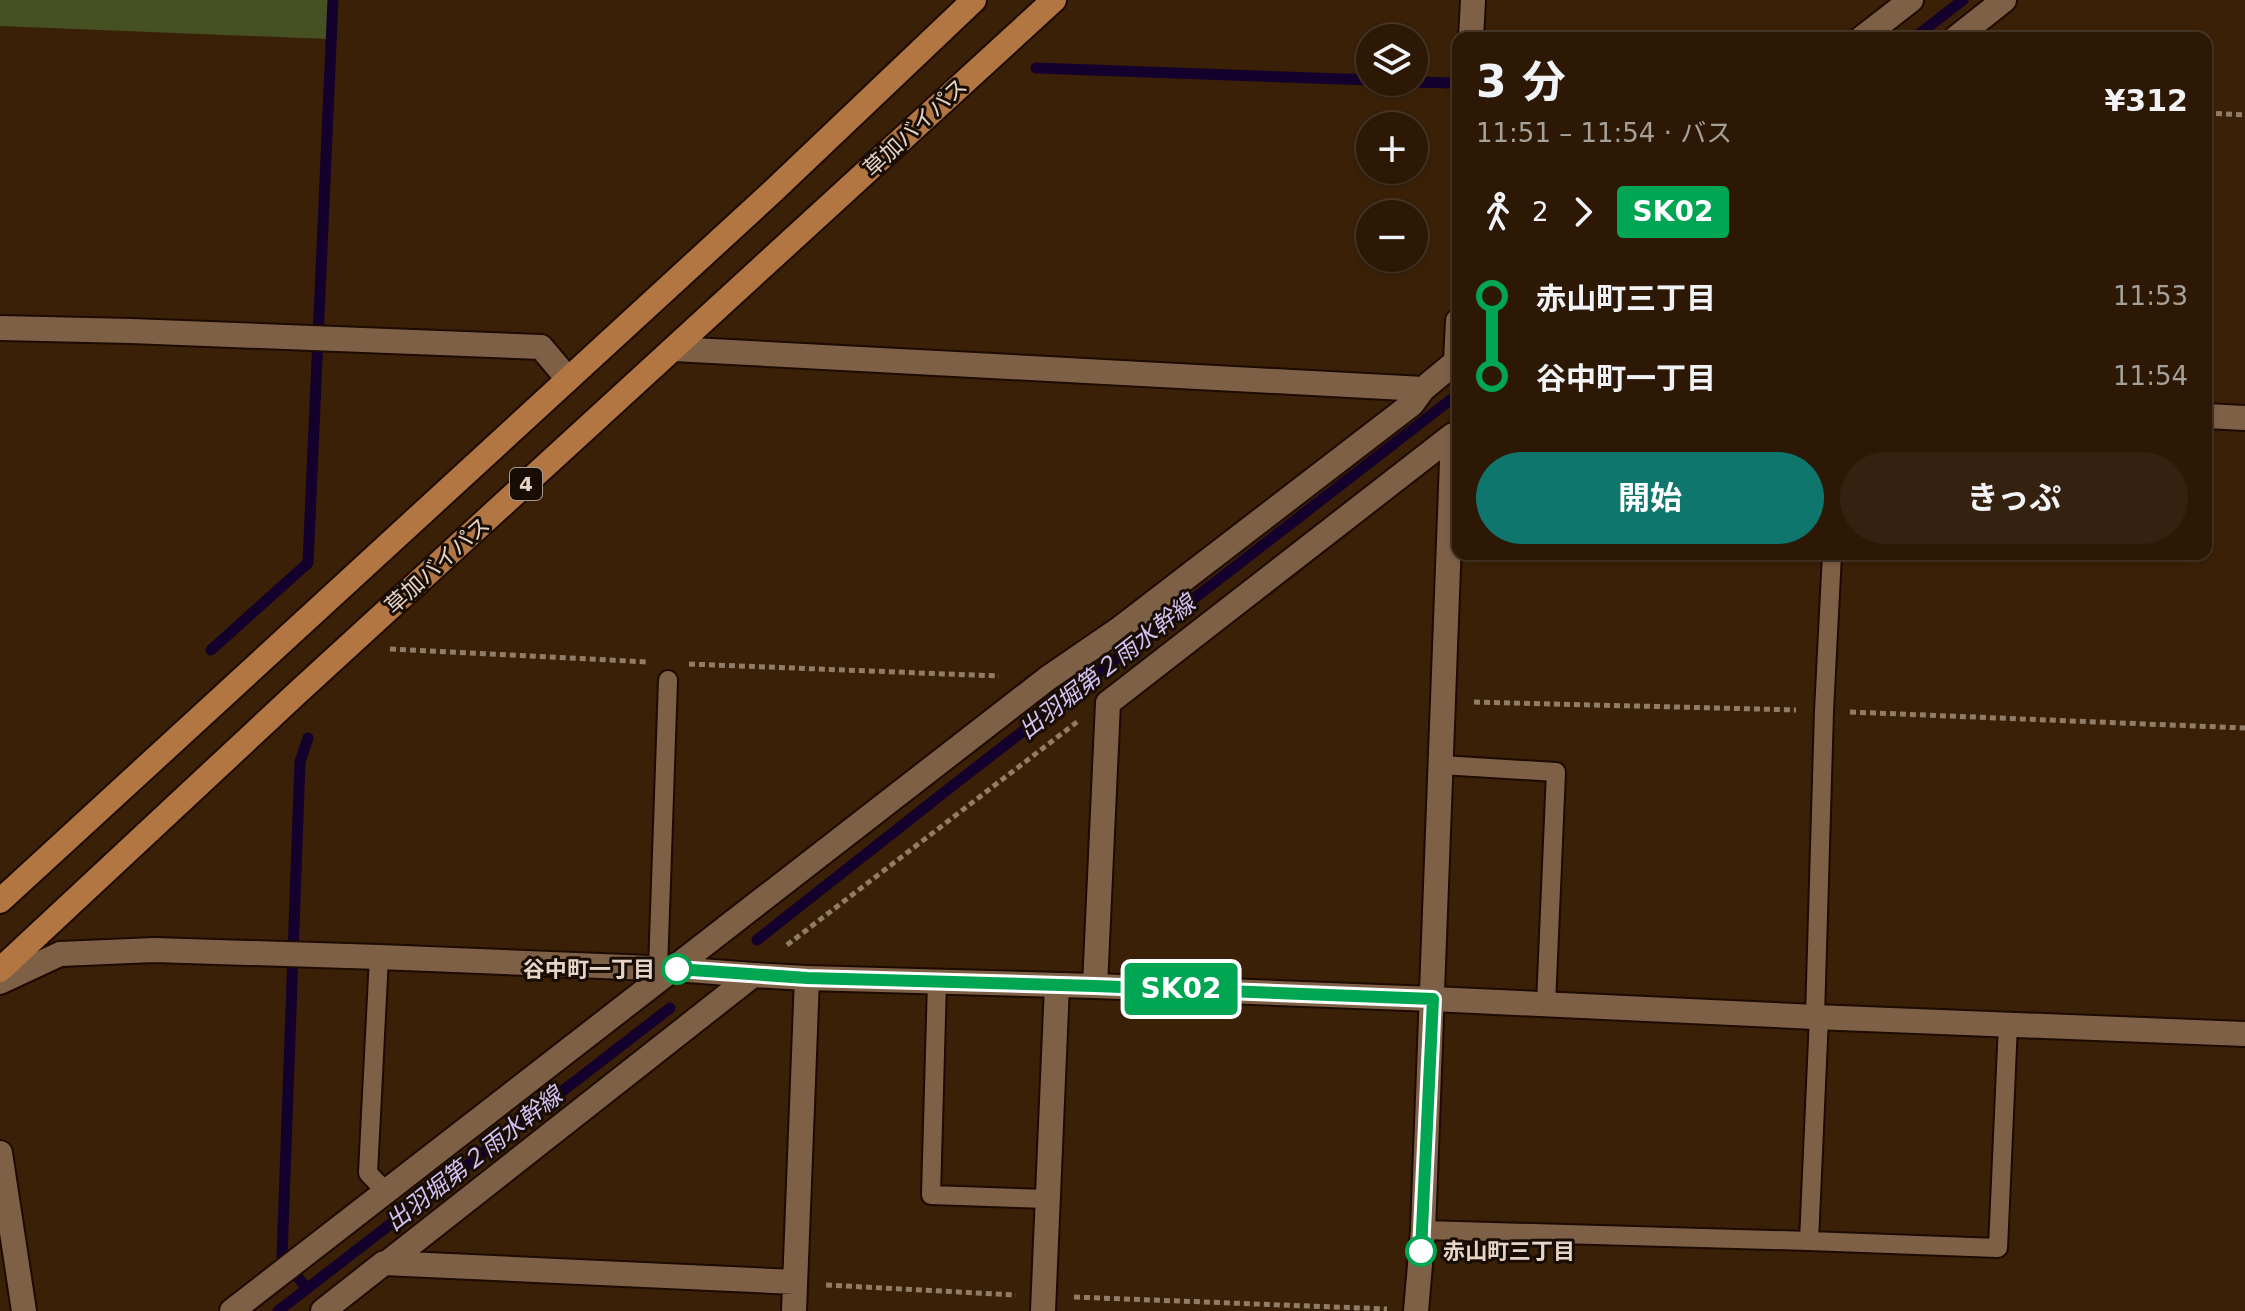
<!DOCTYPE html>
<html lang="ja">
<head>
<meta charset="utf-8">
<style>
	:root { --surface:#2c1805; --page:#34210f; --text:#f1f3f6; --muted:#a6a09a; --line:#483727; --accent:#0f766e }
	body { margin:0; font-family:"DejaVu Sans","Noto Sans JP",sans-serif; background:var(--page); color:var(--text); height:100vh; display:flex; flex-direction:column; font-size:30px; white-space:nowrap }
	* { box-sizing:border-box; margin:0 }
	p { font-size:26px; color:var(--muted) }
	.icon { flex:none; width:44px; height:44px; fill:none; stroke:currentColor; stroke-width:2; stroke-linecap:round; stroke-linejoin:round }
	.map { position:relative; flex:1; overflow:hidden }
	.sheet { position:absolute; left:1452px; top:32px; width:760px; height:528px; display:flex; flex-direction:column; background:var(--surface); border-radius:16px; box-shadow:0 2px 6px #0004,0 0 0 2px var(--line) }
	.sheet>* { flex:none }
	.badge { padding:0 16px; border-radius:6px; font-size:28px; line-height:52px }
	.tools { position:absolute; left:1356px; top:24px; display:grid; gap:16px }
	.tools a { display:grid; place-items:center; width:72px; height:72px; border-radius:50%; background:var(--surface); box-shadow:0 2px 6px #0004,0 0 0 2px var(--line); font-size:40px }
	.map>.badge { position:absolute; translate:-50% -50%; box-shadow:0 0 0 4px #fff }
	.legs { display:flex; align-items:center; gap:12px; height:88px; padding:0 24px; font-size:26px }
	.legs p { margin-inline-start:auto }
	.head { display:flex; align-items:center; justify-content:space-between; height:136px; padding:0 24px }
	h1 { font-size:44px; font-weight:700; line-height:60px }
	.action { display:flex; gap:16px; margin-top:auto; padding:16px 24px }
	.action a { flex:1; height:92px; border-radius:48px; background:var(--accent); color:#fff; font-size:32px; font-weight:700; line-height:92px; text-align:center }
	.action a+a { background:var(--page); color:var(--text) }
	ul { padding:0 24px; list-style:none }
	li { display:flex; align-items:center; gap:28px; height:80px; font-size:30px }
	li i { display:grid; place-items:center; width:12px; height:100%; margin:0 10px; background:currentColor }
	li i::after { content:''; width:20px; height:20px; margin:-10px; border:6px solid; border-radius:50%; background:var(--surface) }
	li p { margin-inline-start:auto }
	li:first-child i { background:linear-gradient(#0000 50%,currentColor 0) }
	li:last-child i { background:linear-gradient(currentColor 50%,#0000 0) }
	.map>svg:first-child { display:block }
</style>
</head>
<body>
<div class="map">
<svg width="2245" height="1311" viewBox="0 0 2245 1311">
	<rect width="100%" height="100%" fill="#3a2007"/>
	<path fill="#455023" d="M0 0H328L327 39 0 26Z"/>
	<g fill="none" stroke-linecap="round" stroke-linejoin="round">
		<path stroke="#14002c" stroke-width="11" d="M1914 38 1963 0
			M1036 68 1370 80
			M1413 82 1453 83
			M211 650 308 563 333 0
			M757 940 956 783 1458 394
			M307 1289 282 1257 300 762 308 738
			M278 1311 670 1008"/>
		<defs>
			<path id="service" d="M1442 765 1556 772 1546 1004
				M379 957 368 1173 386 1192
				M658 969 668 680
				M937 982 931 1195 1048 1199
				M1815 1017 1824 711 1832 554
				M1423 1230 1809 1241 1998 1248 2008 1024
				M1809 1241 1819 1017"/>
			<path id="minor" d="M1471 38 1473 0
				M1862 38 1911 0
				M1956 38 2004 0
				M0 328 131 331 541 347 568 379
				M674 349 1423 389 1458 360
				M1456 362 1458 321
				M0 982 60 954 154 950 379 957 675 969 753 975
				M1095 986 1108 703 1453 435 1423 1230 1416 1311
				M387 1263 753 975
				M232 1311 1048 678 1118 630 1412 404 1423 389
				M323 1311 384 1263 795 1282
				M794 1311 807 978
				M1043 1311 1057 985"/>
			<path id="tertiary" d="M2206 416 2245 418
				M753 975 807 978 1095 986 1433 999 1815 1017 2245 1034
				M0 1153 24 1311"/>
			<path id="trunk" d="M0 901 771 193 974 0
				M0 970 296 694 1054 0"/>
		</defs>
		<use href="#service" stroke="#1d0a00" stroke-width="22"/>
		<use href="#minor" stroke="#1d0a00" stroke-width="28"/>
		<use href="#tertiary" stroke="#1d0a00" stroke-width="28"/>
		<use href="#trunk" stroke="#1d0a00" stroke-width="28"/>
		<path stroke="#917c68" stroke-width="5" stroke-dasharray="6 4" stroke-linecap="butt" d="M2206 113 2245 115
			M390 649 648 662
			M689 664 999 676
			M1474 702 1796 710
			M1850 712 2245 728
			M787 945 1077 722
			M826 1285 1016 1295
			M1074 1297 1387 1309"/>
		<use href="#service" stroke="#7e6047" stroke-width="18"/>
		<use href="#minor" stroke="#7e6047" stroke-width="24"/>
		<use href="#tertiary" stroke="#7e6047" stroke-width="24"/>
		<use href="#trunk" stroke="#b17642" stroke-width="24"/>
	</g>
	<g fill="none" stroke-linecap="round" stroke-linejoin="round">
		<defs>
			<path id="line-1" d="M677 969 807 978 1095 986 1433 999 1421 1251"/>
		</defs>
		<use href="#line-1" stroke="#fff" stroke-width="18"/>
		<use href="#line-1" stroke="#00a651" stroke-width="12"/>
	</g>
	<g fill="#fff" stroke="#00a651" stroke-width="4">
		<circle cx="677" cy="969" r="14"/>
		<circle cx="1421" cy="1251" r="14"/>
	</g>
	<g text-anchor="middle" stroke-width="6" stroke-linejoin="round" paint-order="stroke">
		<rect fill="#180d04" stroke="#a8988c" stroke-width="2" x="510" y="468" width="32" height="32" rx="6"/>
		<g font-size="20" font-weight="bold" fill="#e6d4c6">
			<text x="526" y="491">4</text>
		</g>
		<g font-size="22" fill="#e6d4c6" stroke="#180d04">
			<text transform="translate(915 127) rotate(-43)" y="8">草加バイパス</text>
			<text transform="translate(437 565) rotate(-42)" y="8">草加バイパス</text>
		</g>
		<g font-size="22" font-weight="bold" fill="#e6d4c6" stroke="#180d04" text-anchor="end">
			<text x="655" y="977">谷中町一丁目</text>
			<text x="1443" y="1259" text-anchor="start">赤山町三丁目</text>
		</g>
		<g font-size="24" font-style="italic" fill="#d3c1f4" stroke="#180d04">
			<text transform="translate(1107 667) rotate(-38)" y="8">出羽堀第２雨水幹線</text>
			<text transform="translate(474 1159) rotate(-38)" y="8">出羽堀第２雨水幹線</text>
		</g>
	</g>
</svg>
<div class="tools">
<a><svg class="icon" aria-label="layers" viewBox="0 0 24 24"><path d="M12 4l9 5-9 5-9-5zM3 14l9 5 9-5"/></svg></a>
<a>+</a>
<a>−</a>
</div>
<b class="badge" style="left:1181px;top:989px;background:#00a651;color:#fff">SK02</b>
<section class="sheet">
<div class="head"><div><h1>3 分</h1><p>11:51 – 11:54 · バス</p></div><b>¥312</b></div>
<div class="legs"><svg class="icon" aria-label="walk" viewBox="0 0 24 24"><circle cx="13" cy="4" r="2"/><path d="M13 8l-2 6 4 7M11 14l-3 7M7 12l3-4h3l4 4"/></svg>2<svg class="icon" aria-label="forward" viewBox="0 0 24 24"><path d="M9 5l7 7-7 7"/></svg><b class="badge" style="background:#00a651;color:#fff">SK02</b></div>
<ul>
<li><i style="color:#00a651"></i><b>赤山町三丁目</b><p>11:53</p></li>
<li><i style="color:#00a651"></i><b>谷中町一丁目</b><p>11:54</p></li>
</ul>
<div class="action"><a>開始</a><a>きっぷ</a></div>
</section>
</div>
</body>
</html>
